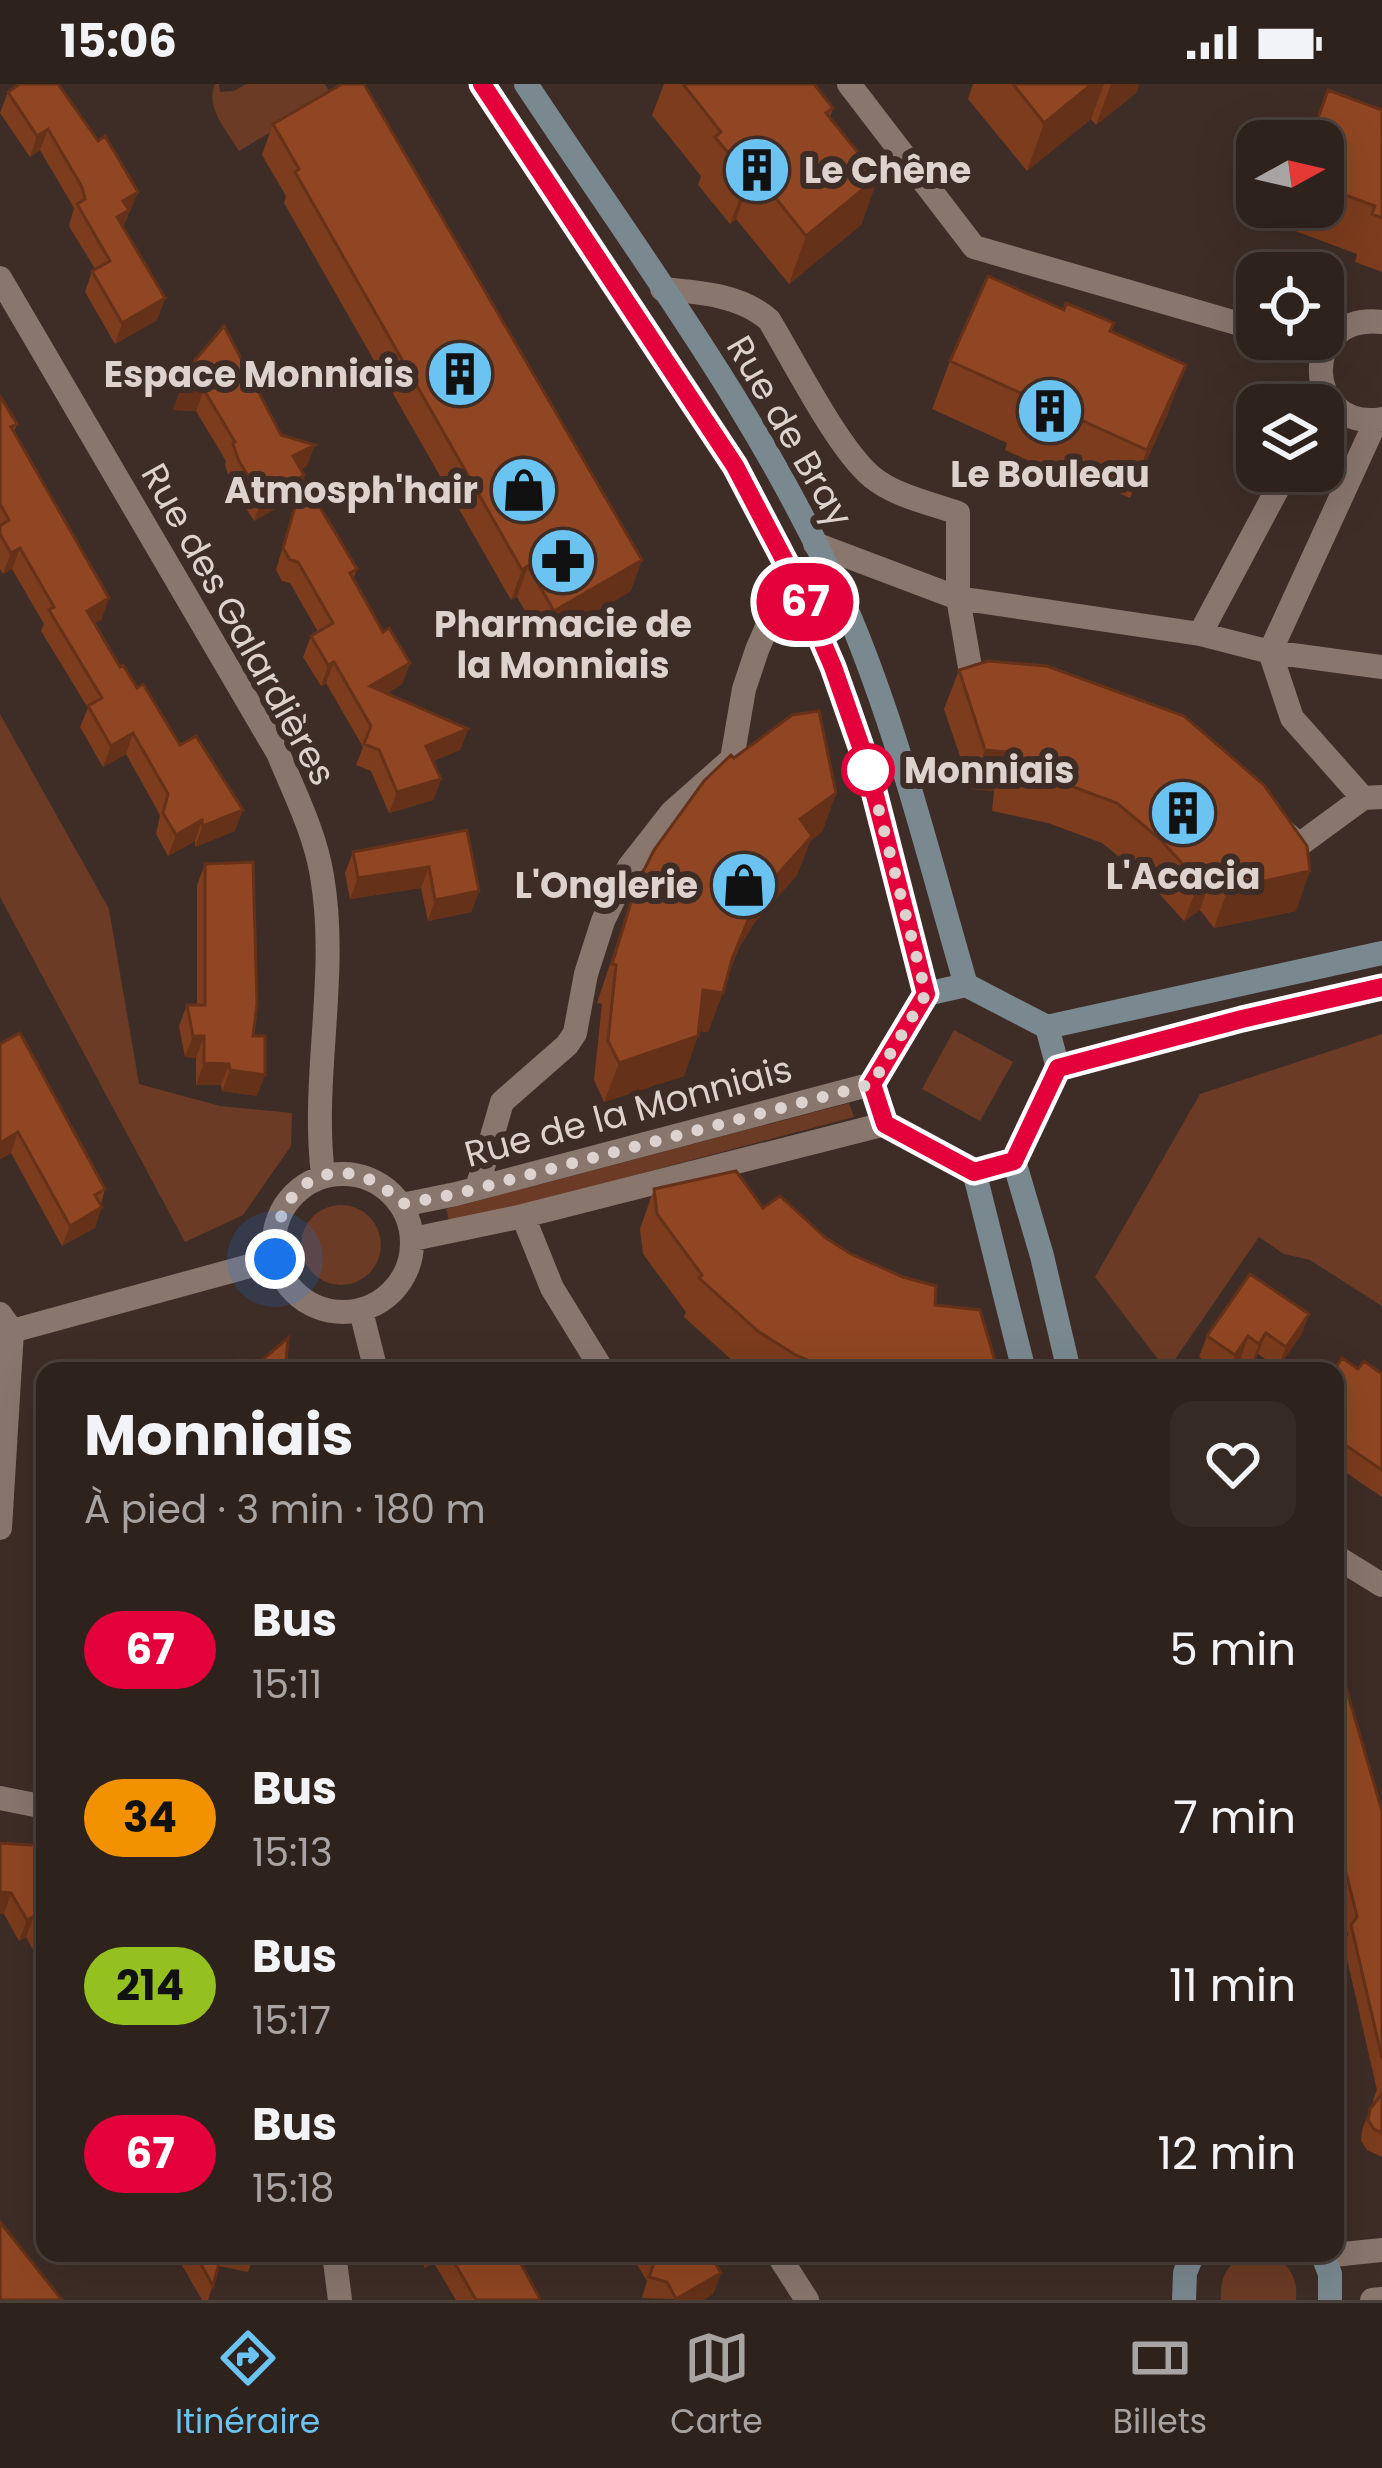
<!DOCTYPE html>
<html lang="fr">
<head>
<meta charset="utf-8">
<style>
	:root { --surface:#2e221c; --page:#362a25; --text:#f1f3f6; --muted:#a7a4a3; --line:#493f3b; --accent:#6bc3f2 }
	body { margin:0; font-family:Poppins,sans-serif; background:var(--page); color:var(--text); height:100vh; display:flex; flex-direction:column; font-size:45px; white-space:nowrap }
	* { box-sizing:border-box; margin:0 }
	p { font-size:39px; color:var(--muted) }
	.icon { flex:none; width:66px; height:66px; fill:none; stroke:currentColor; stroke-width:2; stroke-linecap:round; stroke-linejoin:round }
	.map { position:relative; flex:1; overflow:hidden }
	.drawer { position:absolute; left:36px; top:1278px; width:1308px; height:900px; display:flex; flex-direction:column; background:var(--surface); border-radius:24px; box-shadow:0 12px 48px #0002,0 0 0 3px var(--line) }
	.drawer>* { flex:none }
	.badge { padding:0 24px; border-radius:39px; font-size:42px; line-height:78px }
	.needle { width:78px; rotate:82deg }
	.fabs { position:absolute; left:1236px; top:36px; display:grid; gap:24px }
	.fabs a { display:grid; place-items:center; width:108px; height:108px; border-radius:24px; background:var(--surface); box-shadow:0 12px 48px #0002,0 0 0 3px var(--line); font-size:60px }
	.you { position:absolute; width:60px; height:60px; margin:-30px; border:9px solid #fff; border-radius:50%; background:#1a73e8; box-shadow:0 0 0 18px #1a73e833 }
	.map>.badge { position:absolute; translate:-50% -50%; box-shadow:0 0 0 6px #fff }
	.round { display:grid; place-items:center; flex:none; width:126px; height:126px; border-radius:24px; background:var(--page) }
	.summary { display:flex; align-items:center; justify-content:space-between; height:204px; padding:0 48px }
	h1 { font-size:57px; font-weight:700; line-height:90px }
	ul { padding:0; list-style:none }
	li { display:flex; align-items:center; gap:36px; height:168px; padding:0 48px }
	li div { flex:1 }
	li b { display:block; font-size:45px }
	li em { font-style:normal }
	li .badge { min-width:132px; font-weight:700; text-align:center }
	.status { display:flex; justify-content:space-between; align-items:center; height:84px; padding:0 60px; background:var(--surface); direction:ltr }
	.status svg { height:33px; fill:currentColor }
	.dock { display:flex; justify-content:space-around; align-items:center; height:168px; border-top:3px solid var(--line); background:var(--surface); font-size:33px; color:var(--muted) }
	.dock a { display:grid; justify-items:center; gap:6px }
	.dock .on { color:var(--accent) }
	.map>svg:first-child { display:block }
</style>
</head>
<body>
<div class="status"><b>15:06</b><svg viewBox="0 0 49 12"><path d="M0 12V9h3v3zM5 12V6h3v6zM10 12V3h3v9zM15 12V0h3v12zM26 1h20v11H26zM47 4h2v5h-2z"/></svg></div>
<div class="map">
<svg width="1382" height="2216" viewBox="0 0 1382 2216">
	<rect width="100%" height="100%" fill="#3e2d26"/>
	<path fill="#6c3b25" d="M215 0H219L220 8 234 7 246 0H325L331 12 239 67C226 46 205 22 215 0Z
		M0 630 109 825 139 1000 220 1022 292 1029 291 1062 243 1131 185 1158 0 813Z
		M954 946 1013 978 980 1037 922 1005Z
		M1382 950V1222L1310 1176 1284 1170 1259 1153 1167 1287 1095 1193 1200 1010Z
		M849 1019 854 1033 450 1140 446 1125Z
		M301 1161a40 40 0 1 1 80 0a40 40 0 1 1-80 0Z
		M1265 2169C1288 2177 1298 2192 1296 2216H1221C1219 2186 1235 2169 1265 2169Z"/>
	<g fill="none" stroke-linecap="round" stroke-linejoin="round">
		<path stroke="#89766d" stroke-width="24" d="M849 0 974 163 1257 245
			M0 194 278 669C295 710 315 749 322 792 339 891 311 993 323 1091
			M662 205C699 208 741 211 769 236 794 277 838 365 872 393 895 412 930 419 958 429V514L971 589 992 595
			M1382 238C1298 228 1303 348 1382 335
			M1292 255 1325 265
			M1376 337 1270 568 1292 634 1363 714 1382 713
			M815 460 958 514 1200 550 1270 568 1382 583
			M1200 550 1287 387
			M1279 743 1299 761 1363 714
			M274 1159a69 69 0 1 1 138 0a69 69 0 1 1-138 0Z
			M477 1104 502 1018 567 961 575 949 586 890 603 837 629 783 672 728 732 675 744 605 757 566 773 529 799 504
			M402 1121 456 1110 872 1000
			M523 1132 552 1204 603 1287
			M413 1155 523 1132 885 1040
			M361 1227 376 1287
			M0 1230 12 1247 0 1444
			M12 1247 275 1175
			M1335 1472 1382 1501
			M0 1714 45 1723
			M334 2169 340 2216
			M777 2169 807 2216
			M1324 2172 1382 2166
			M1372 2216 1382 2215"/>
		<path stroke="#7a8890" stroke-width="24" d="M482 0 735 382 799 504 848 620 867 680 926 910
			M526 0C640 173 770 343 851 536 900 654 930 778 966 901
			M966 901 1047 943 1058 984 1014 1077 974 1087 885 1040 872 1000 926 910Z
			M1047 943 1382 869
			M1058 984 1242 935 1382 903
			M1014 1077 1042 1172 1069 1287
			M974 1087 1024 1287
			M1322 2169 1330 2190V2216
			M1184 2216 1185 2189 1193 2169"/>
	</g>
	<path fill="#7c3c1d" d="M664 0H814L833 24 830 33 878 93 861 141 789 200 736 135 730 140 698 101 701 92 652 31Z
		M973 0H1139L1136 9 1096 41 1091 35 1027 87 968 15Z
		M8 8 98 57 138 108 123 143 165 214 157 236 115 260 85 208 92 187 95 185 69 142 74 124 40 66 30 73 0 29Z
		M1382 26V188L1355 178 1357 170 1279 141 1286 123H1323V57Z
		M273 40 631 507 543 558 517 513 511 516 284 119 286 112 262 71Z
		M1111 247 1168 329 1130 414 1055 380 1051 387 1005 366 1007 359 932 325 950 277Z
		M191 281 281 351 307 382 301 385 304 391 297 412 254 437 231 399 225 381 226 377 196 327 173 326Z
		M0 312 17 340 14 348 102 535 94 539 120 583 180 661 235 747 195 763V757L168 772 156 750 160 731 126 670 103 683 80 643 88 624 41 547 44 540 12 485 3 490 0 485Z
		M303 395 357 485 353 495 383 548 410 579 402 600 386 610 468 645 460 666 433 677 441 695 433 716 389 729 371 687 356 681 363 663 326 599 321 602 303 573 311 552 318 548 290 499 282 497 276 486Z
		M959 586 1296 827 1214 844 1200 826 1184 837 1146 795 1102 759 1048 739 992 727 994 707 971 705 944 625Z
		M734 674 836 709 822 748 810 757 797 791 755 838 740 862 728 890 708 948 699 947 684 992 604 1018 594 996 602 920 597 919 636 802Z
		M467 746 479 807 471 828 428 837 421 804 350 815 345 789 353 768Z
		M205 780 253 952 257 1012 222 1007 221 1001H196V974L185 973 179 942 187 921H197V801Z
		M0 960 105 1105 95 1144 62 1162 11 1069 0 1075Z
		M654 1105 763 1124 826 1154 935 1221 998 1287H744L684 1233 686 1228 643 1170 640 1145Z
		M1309 1230 1301 1251 1278 1284 1258 1270 1251 1281 1241 1274 1231 1287H1219L1199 1273 1207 1252Z
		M1358 1285 1382 1290V1413L1335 1381V1287Z
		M1335 1566 1382 1727V2073L1367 2066 1361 2057 1362 2046 1370 2025 1374 2020 1373 2016 1377 2006 1344 1862 1348 1850 1335 1796Z
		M0 1759 45 1762V1887L26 1853 19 1857 4 1830Z
		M175 2169H255L248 2188 219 2182 208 2216H202Z
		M416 2169H515L539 2216H456L434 2179 425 2184Z
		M635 2169H709L721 2189 713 2210 703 2216 642 2214 647 2197 633 2174Z"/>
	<path fill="#653118" d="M1092 0H1104L1091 35 1027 87 1044 39Z
		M1111 0H1139L1136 9 1096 41Z
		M48 45 40 66 30 73 37 52Z
		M754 87 736 135 730 140 748 93Z
		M878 93 861 141 789 200 806 152Z
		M138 108 121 148 110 154 123 117Z
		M165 214 157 236 115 260 122 239Z
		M1186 281 1168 329 1130 414 1147 366Z
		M180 305 204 306 196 327 173 326Z
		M315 361 307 382 286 393 293 372Z
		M304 391 297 412 254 437 262 415Z
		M20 464 12 485 3 490 11 469Z
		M642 476 631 507 543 558 554 527Z
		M528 482 517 513 511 516 522 486Z
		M109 514 102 535 79 548 87 527Z
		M334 578 326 599 321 602 328 581Z
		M410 579 402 600 362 624 370 602Z
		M468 645 460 666 419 683 426 662Z
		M133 649 126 670 103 683 111 662Z
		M985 666 1008 668 994 707 971 705Z
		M441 695 433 716 389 729 397 708Z
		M836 709 822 748 810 757 797 791 755 838 740 862 720 908 723 909 708 948 688 946 703 906 732 875 754 822 800 735Z
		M243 726 235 747 195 763 203 742Z
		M202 736 195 757 168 772 176 751Z
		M429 783 421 804 350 815 358 794Z
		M1214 786 1200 826 1184 837 1199 798Z
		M1310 787 1296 827 1214 844 1228 805Z
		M479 807 471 828 428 837 435 816Z
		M193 952H204L196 974 185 973Z
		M698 952 684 992 604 1018 619 979Z
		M204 979 229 980 221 1001H196Z
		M230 986 265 991 257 1012 222 1007Z
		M18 1048 11 1069 0 1075V1059Z
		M102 1123 95 1144 62 1162 70 1142Z
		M1309 1230 1301 1251 1278 1284 1286 1263Z
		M1266 1249 1258 1270 1251 1281 1259 1260Z
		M1248 1252 1241 1274 1229 1287 1235 1271Z
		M0 1808 11 1809 4 1830H0Z
		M34 1832 26 1853 19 1857 27 1836Z
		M430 2169H438L434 2179 425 2184Z
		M721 2189 713 2210 703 2216H675Z"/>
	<path fill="#904622" stroke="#653118" stroke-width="3" d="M20 0H58L98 57 105 52 138 108 123 117 129 126 117 133 165 214 122 239 92 187 110 177 77 120 85 115 82 103 48 45 37 52 8 8Z
		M342 0H364L642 476 554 527 528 482 522 486 295 88 299 85 273 40Z
		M683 0H814L833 24 826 29 878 93 806 152 754 87 748 93 715 53 721 48Z
		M1013 0H1092L1044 39Z
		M1328 6 1382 26V134L1372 130 1375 122 1323 103V57H1310Z
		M988 192 1064 226 1066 219 1114 239 1110 247 1186 281 1147 366 1072 332 1069 339 1022 318 1025 311 950 277Z
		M224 242 281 351 315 361 293 372 304 391 262 415 239 377 233 360 235 358 204 306 180 305 191 281Z
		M0 312 17 340 11 343 109 514 87 527 120 583 123 581 137 604 143 600 180 661 196 652 243 726 203 742 202 736 176 751 163 729 168 710 133 649 111 662 88 622 102 614 49 526 54 523 20 464 11 469 0 450V442L9 436 0 420Z
		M303 395 357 485 350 489 383 548 389 544 410 579 370 602 468 645 426 662 441 695 397 708 379 666 364 660 371 642 334 578 328 581 311 552 333 539 298 478 290 476 283 464Z
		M988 577 1047 582 1184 632 1264 701 1307 762 1310 787 1228 805 1214 786 1199 798 1160 755 1117 719 1063 699 1006 687 1008 668 985 666 959 586Z
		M819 627 836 709 800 735 812 752 770 799 754 822 732 875 723 909 703 906 698 952 619 979 608 957 616 881 612 880 636 802 654 766 704 697 731 671 734 674 792 631Z
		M467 746 479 807 435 816 429 783 358 794 353 768Z
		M253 778 257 920 253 952H265V991L230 986 229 980 204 979V952H193L187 921H205V780Z
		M20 949 105 1105 95 1111 102 1123 70 1142 18 1048 0 1059V960Z
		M736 1087 763 1124 780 1112 826 1154 851 1170 903 1193 936 1202 935 1221 980 1226 998 1287H832L794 1270 759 1248 699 1194 702 1191 657 1130 654 1105Z
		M1250 1190 1309 1230 1286 1263 1266 1249 1259 1260 1248 1252 1235 1271 1207 1252Z
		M288 1254 286 1279 298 1280 297 1287H238V1276L261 1277Z
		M1342 1274 1358 1285 1364 1277 1382 1290V1386L1335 1354 1334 1287Z
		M1335 1566 1382 1727V1974L1351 1841 1357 1833 1339 1760H1335Z
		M0 1759 45 1762V1852L34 1832 27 1836 11 1809 0 1808Z
		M1382 2010V2049L1374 2045 1368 2036 1370 2025Z
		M0 2138 62 2216H0Z
		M195 2169H222L213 2202Z
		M449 2169H515L539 2213V2216H476Z
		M650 2169H709L721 2189 676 2215 667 2198 649 2193 655 2176Z"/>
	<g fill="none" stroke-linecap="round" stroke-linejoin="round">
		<defs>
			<path id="line" d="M482 0 735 382 799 504 833 583 867 680 926 910 872 1000 885 1040 974 1088 1014 1077 1058 984 1242 935 1382 903"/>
		</defs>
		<use href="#line" stroke="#fff" stroke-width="27"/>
		<use href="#line" stroke="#e4003a" stroke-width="18"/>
		<path stroke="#ddd2cd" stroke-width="12" stroke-dasharray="0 21.6" d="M275 1175C271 1094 346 1059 402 1120L456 1110 872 1000 926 910 867 680 868 686"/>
	</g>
	<defs>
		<symbol id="building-disc" viewBox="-11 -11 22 22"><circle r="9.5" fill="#6bc3f2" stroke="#3e2d26"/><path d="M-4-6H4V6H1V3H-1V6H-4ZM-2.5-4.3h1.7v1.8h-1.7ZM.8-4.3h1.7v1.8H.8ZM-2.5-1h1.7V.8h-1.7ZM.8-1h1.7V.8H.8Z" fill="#111"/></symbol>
		<symbol id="shop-disc" viewBox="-11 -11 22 22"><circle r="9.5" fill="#6bc3f2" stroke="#3e2d26"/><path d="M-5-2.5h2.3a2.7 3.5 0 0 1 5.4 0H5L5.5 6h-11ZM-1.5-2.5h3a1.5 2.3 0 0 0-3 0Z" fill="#111"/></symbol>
		<symbol id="pharmacy-disc" viewBox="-11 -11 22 22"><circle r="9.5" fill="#6bc3f2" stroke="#3e2d26"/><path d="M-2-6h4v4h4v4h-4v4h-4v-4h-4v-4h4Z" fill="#111"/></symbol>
	</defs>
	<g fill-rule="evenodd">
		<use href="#building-disc" x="719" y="48" width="76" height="76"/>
		<use href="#building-disc" x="422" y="252" width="76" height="76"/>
		<use href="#building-disc" x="1012" y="289" width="76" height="76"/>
		<use href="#shop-disc" x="486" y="368" width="76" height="76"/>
		<use href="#pharmacy-disc" x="525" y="439" width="76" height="76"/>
		<use href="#building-disc" x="1145" y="691" width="76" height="76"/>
		<use href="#shop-disc" x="706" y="763" width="76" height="76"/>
	</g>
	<circle fill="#fff" stroke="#e4003a" stroke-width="6" cx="868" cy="686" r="24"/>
	<g text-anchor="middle" stroke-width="12" stroke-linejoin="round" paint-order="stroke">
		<g font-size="36" font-weight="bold" fill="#ddd2cd" stroke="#3e2d26" text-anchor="end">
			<text x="804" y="99" text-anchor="start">Le Chêne</text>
			<text x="414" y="303">Espace Monniais</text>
			<text x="1050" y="403" text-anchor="middle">Le Bouleau</text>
			<text x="478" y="419">Atmosph'hair</text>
			<text x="563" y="553" text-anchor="middle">Pharmacie de<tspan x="563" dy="41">la Monniais</tspan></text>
			<text x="1183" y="805" text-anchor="middle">L'Acacia</text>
			<text x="698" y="814">L'Onglerie</text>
		</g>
		<g font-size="36" fill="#ddd2cd" stroke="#3e2d26">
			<text transform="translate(790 347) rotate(60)" y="13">Rue de Bray</text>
			<text transform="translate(239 540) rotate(61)" y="13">Rue des Galardières</text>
			<text transform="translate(628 1027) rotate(-15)" y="13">Rue de la Monniais</text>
		</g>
		<g font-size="36" font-weight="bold" fill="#ddd2cd" stroke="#3e2d26" text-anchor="start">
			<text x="904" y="699">Monniais</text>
		</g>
	</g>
</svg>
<div class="fabs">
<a><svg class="needle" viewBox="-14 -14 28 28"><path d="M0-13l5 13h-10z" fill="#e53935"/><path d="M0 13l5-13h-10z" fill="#a7a4a3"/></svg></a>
<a><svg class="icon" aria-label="locate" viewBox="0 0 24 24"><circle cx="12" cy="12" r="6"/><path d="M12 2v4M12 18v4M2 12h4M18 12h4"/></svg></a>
<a><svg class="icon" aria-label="layers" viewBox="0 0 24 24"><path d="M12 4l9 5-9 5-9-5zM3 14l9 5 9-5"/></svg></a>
</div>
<div class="you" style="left:275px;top:1175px"></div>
<b class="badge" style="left:805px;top:518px;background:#e4003a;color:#fff">67</b>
<section class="drawer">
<div class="summary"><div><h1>Monniais</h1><p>À pied · 3 min · 180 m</p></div><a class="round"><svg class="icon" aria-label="heart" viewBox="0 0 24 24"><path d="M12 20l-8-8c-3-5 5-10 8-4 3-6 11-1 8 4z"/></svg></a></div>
<ul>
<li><span class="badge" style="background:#e4003a;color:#fff">67</span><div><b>Bus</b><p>15:11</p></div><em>5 min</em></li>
<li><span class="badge" style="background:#f39200;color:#111">34</span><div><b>Bus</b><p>15:13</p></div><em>7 min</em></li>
<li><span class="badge" style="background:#94c11f;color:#111">214</span><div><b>Bus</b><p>15:17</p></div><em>11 min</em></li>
<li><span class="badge" style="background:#e4003a;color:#fff">67</span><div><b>Bus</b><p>15:18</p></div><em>12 min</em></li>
</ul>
</section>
</div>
<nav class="dock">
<a class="on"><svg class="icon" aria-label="directions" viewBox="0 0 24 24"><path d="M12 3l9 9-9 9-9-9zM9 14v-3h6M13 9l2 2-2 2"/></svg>Itinéraire</a>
<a><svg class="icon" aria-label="map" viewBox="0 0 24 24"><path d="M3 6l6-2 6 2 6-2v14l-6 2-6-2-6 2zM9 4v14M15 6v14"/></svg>Carte</a>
<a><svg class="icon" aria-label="tickets" viewBox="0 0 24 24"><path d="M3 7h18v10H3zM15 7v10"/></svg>Billets</a>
</nav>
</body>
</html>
